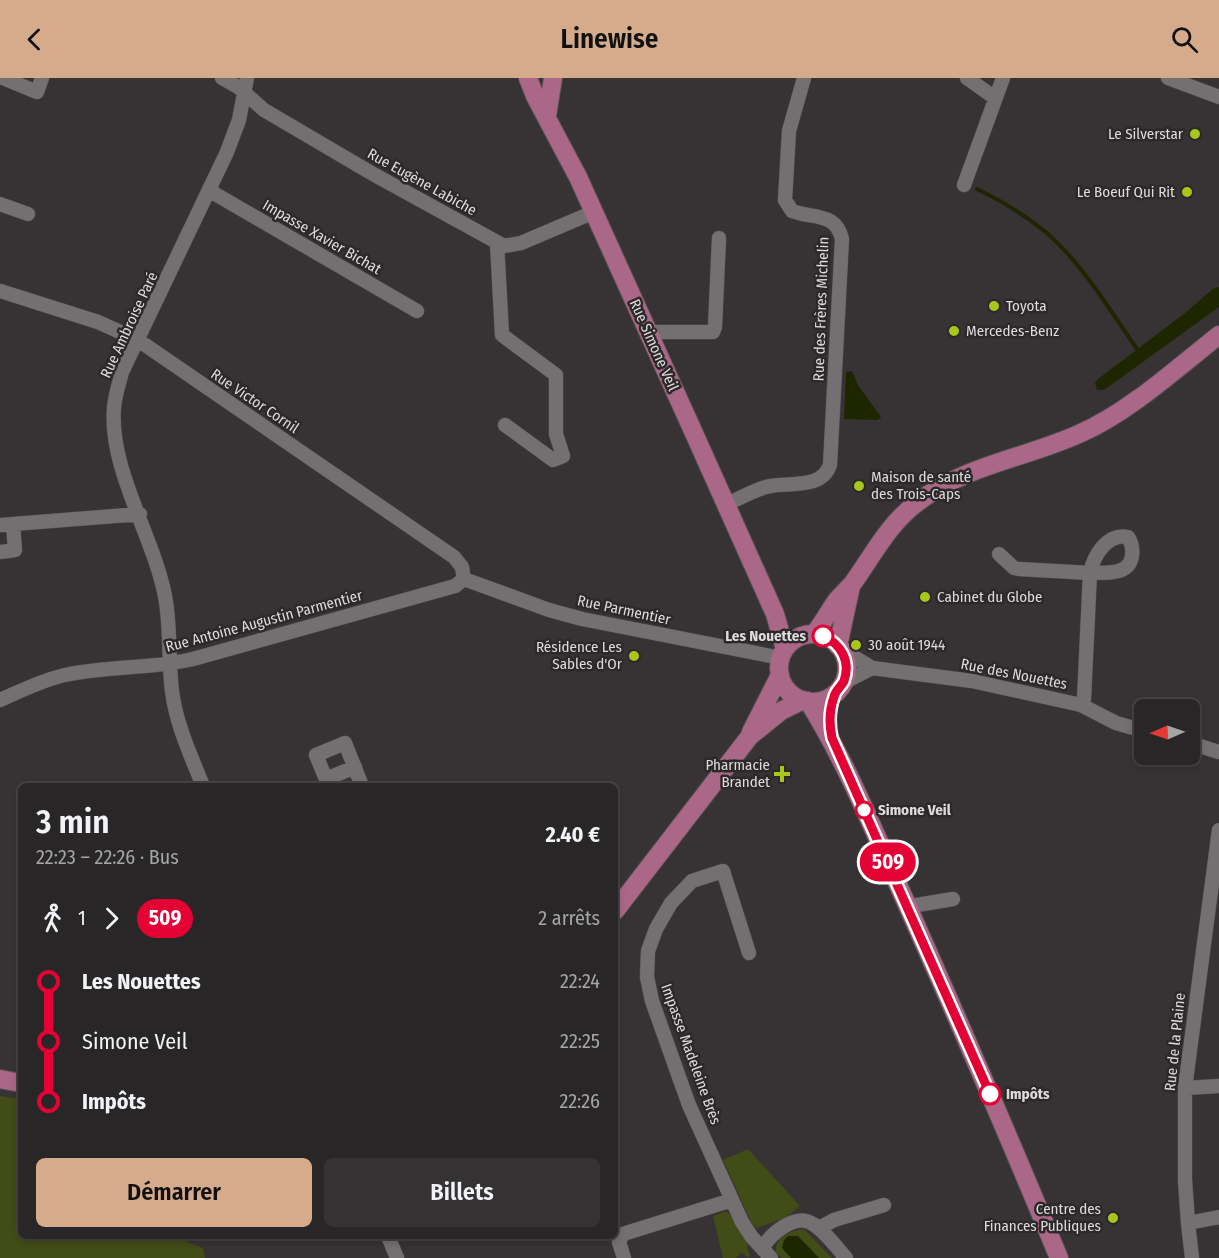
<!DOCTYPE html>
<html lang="fr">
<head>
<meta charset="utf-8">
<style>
	:root { --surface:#292627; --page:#353233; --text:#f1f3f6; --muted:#a5a5a7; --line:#454344; --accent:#d6ab8b }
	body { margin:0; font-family:"Fira Sans Condensed",sans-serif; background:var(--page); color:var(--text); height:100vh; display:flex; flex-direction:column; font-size:22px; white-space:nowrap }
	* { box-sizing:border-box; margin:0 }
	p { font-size:20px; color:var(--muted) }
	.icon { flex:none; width:33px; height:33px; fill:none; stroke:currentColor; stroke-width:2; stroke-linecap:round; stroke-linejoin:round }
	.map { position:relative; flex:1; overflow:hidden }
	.side { position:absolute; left:18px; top:705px; width:600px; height:456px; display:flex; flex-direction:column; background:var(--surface); border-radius:9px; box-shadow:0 3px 9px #0003,0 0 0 2px var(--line) }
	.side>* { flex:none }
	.badge { padding:0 12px; border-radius:20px; font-size:21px; line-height:39px }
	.needle { width:39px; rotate:268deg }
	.fabs { position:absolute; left:1134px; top:621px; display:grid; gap:12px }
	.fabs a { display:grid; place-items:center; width:66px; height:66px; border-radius:9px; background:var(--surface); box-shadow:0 3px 9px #0003,0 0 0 2px var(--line); font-size:30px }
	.map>.badge { position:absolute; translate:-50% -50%; box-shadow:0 0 0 3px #fff }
	.legs { display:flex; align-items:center; gap:9px; height:66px; padding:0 18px; font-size:20px }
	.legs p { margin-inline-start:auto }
	.headline { display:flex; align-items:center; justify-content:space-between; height:102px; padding:0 18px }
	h1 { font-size:33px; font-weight:600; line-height:45px }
	.cta { display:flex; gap:12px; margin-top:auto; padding:12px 18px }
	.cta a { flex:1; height:69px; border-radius:9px; background:var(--accent); color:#111; font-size:24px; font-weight:600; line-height:69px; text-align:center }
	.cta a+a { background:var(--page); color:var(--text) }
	ul { padding:0 18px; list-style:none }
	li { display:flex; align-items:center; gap:21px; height:60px; font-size:22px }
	li i { display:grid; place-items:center; width:9px; height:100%; margin:0 8px; background:currentColor }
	li i::after { content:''; width:15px; height:15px; margin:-8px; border:4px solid; border-radius:50%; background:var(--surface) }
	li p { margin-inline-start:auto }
	li:first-child i { background:linear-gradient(#0000 50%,currentColor 0) }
	li:last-child i { background:linear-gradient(currentColor 50%,#0000 0) }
	header { display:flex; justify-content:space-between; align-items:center; height:78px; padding:0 18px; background:var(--accent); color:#111; font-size:27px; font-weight:600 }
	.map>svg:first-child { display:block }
</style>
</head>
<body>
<header><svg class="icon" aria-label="back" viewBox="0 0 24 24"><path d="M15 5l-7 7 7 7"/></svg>Linewise<svg class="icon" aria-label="search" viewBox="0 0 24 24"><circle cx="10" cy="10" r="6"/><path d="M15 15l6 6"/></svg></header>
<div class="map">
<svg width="1219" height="1180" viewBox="0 0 1219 1180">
	<rect width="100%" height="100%" fill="#373334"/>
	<path fill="#414c17" d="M0 1018 21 1021V1158H181L187 1164 203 1170 205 1180H0Z
		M748 1071 800 1128 785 1140 756 1150 751 1144 723 1082Z
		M723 1134H728C736 1144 740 1156 750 1166L747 1168 750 1178 748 1180 742 1174 736 1180H723L713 1138Z
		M804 1151 832 1180H781L776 1174C775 1158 790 1153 804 1151Z"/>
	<path fill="#1e2600" d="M1219 209V229L1104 312H1097L1095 305 1098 301 1185 235 1213 211Z
		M852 293 858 307 881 339 878 342 844 341 846 294Z
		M788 1158H798L819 1180H791L782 1170 784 1162Z"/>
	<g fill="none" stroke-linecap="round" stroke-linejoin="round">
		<path stroke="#1e2600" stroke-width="4" d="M977 111C1002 123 1025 137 1047 155 1083 187 1109 231 1137 271"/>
		<defs>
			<path id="minor" d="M3 0 37 14 42 0
				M222 0 238 9 264 32 373 96 504 168 521 165 594 134
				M967 0 995 20
				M1168 0 1219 19
				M964 107 1003 0
				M210 113 417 233
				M0 126 28 136
				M497 165 502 257 556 297V356L563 378 553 382 505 347
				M0 213 98 244 138 262 454 479 462 489 464 501
				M649 254H713L715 249 719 160
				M726 426C739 421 752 413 766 409 786 403 821 413 830 387L842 161C836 134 813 141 792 133L785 122 789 53 804 0
				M0 447 140 436
				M0 474 15 472 13 446
				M999 476 1014 490 1019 491 1090 495C1094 477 1107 455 1128 459 1132 465 1133 471 1132 478 1129 498 1106 494 1090 495L1084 621 1081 627
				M464 501 549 532 582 541 781 580
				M841 571 872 590 972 603 1081 627 1116 645 1144 653
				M843 605 872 590
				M0 622C21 613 42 602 65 597 107 588 151 591 193 581L455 508 464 501
				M1190 665 1219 674
				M355 689 326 701 316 677 345 665 362 708
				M203 708C191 678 176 646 172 613 168 581 171 549 165 518 153 457 109 391 114 330 115 317 119 306 122 294L227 74 239 42 247 0
				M908 831 917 827 953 821
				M749 875 723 793 692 803 671 825 656 851 648 873 647 899 652 923 689 1027 742 1144 751 1158 771 1180
				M1185 1010 1219 1008
				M1188 1145 1219 1139
				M819 1150 834 1142 884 1127
				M388 1158 397 1180
				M762 1170C771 1156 795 1134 813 1146 826 1154 836 1169 846 1180
				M624 1180 619 1164 623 1156 732 1122
				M1192 1180 1188 1145 1185 1102V1010L1219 752"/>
			<path id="major" d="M528 0 535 18 578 99 693 353 775 536 785 571
				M547 38 553 0
				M814 556C823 545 829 533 837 522 842 516 848 511 853 505 873 477 889 445 918 424 967 386 1027 380 1081 355 1129 334 1177 290 1219 257
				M779 590a34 34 0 1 1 68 0a34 34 0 1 1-68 0Z
				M838 568 851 508
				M808 623C847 685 874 754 904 820 957 939 1009 1059 1059 1180
				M751 654 780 597
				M615 833 750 658 781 633 803 622
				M0 1001 21 1005"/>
		</defs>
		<use href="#minor" stroke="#535152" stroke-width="15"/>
		<use href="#major" stroke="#535152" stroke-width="20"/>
		<use href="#minor" stroke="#747072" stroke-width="14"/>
		<use href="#major" stroke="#ab6787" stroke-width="18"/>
	</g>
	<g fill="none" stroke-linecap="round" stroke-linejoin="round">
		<defs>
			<path id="line-1" d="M823 558C841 566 851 583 844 603 841 609 835 613 834 619 829 633 829 646 832 660L990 1016"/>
		</defs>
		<use href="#line-1" stroke="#fff" stroke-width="14"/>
		<use href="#line-1" stroke="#e40134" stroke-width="9"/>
	</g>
	<g fill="#a9c71a" stroke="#2d292a" stroke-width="2">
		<circle cx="1195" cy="56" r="6"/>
		<circle cx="1187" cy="114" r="6"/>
		<circle cx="994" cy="228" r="6"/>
		<circle cx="954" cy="253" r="6"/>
		<circle cx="859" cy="408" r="6"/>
		<circle cx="925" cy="519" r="6"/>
		<circle cx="856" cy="567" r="6"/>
		<circle cx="634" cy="578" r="6"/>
		<path d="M779 687h6v6h6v6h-6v6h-6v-6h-6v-6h6z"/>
		<circle cx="1113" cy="1140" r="6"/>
	</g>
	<g fill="#fff" stroke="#e40134" stroke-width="3">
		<circle cx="823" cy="558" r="10"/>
		<circle cx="864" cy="732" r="8"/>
		<circle cx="990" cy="1016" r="10"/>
	</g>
	<g text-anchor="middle" stroke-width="5" stroke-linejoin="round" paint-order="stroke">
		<g font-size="15" fill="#dddbdc" stroke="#2d292a" text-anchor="end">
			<text x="1183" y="61">Le Silverstar</text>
			<text x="1175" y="119">Le Boeuf Qui Rit</text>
			<text x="1006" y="233" text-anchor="start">Toyota</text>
			<text x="966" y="258" text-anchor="start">Mercedes-Benz</text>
			<text x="871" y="404" text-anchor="start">Maison de santé<tspan x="871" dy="17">des Trois-Caps</tspan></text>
			<text x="937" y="524" text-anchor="start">Cabinet du Globe</text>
			<text x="868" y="572" text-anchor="start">30 août 1944</text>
			<text x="622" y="574">Résidence Les<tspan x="622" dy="17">Sables d'Or</tspan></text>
			<text x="770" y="692">Pharmacie<tspan x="770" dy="17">Brandet</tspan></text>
			<text x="1101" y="1136">Centre des<tspan x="1101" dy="17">Finances Publiques</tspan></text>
		</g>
		<g font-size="15" fill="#dddbdc" stroke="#2d292a">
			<text transform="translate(422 104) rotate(29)" y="5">Rue Eugène Labiche</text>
			<text transform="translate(322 159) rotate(30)" y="5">Impasse Xavier Bichat</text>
			<text transform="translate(821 231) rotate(-88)" y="5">Rue des Frères Michelin</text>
			<text transform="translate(129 247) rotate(-65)" y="5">Rue Ambroise Paré</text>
			<text transform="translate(654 267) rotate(66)" y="5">Rue Simone Veil</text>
			<text transform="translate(255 323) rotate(34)" y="5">Rue Victor Cornil</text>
			<text transform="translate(624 532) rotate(12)" y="5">Rue Parmentier</text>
			<text transform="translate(264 543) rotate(-15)" y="5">Rue Antoine Augustin Parmentier</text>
			<text transform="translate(1014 596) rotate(11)" y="5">Rue des Nouettes</text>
			<text transform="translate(1175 964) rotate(-84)" y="5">Rue de la Plaine</text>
			<text transform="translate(691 976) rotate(70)" y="5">Impasse Madeleine Brès</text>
		</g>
		<g font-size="15" font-weight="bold" fill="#dddbdc" stroke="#2d292a" text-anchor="start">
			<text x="806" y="563" text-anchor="end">Les Nouettes</text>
			<text x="878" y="737">Simone Veil</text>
			<text x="1006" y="1021">Impôts</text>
		</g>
	</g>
</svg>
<div class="fabs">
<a><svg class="needle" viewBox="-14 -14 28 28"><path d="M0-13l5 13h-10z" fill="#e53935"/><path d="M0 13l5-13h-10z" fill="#a5a5a7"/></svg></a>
</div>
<b class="badge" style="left:888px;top:784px;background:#e40134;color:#fff">509</b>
<section class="side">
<div class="headline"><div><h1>3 min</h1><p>22:23 – 22:26 · Bus</p></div><b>2.40 €</b></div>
<div class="legs"><svg class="icon" aria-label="walk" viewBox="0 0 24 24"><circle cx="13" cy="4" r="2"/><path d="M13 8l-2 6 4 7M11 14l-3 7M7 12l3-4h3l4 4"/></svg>1<svg class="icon" aria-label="forward" viewBox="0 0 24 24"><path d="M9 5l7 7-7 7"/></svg><b class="badge" style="background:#e40134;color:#fff">509</b><p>2 arrêts</p></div>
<ul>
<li><i style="color:#e40134"></i><b>Les Nouettes</b><p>22:24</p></li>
<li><i style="color:#e40134"></i><span>Simone Veil</span><p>22:25</p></li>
<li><i style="color:#e40134"></i><b>Impôts</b><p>22:26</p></li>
</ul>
<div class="cta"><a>Démarrer</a><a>Billets</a></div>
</section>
</div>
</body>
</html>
